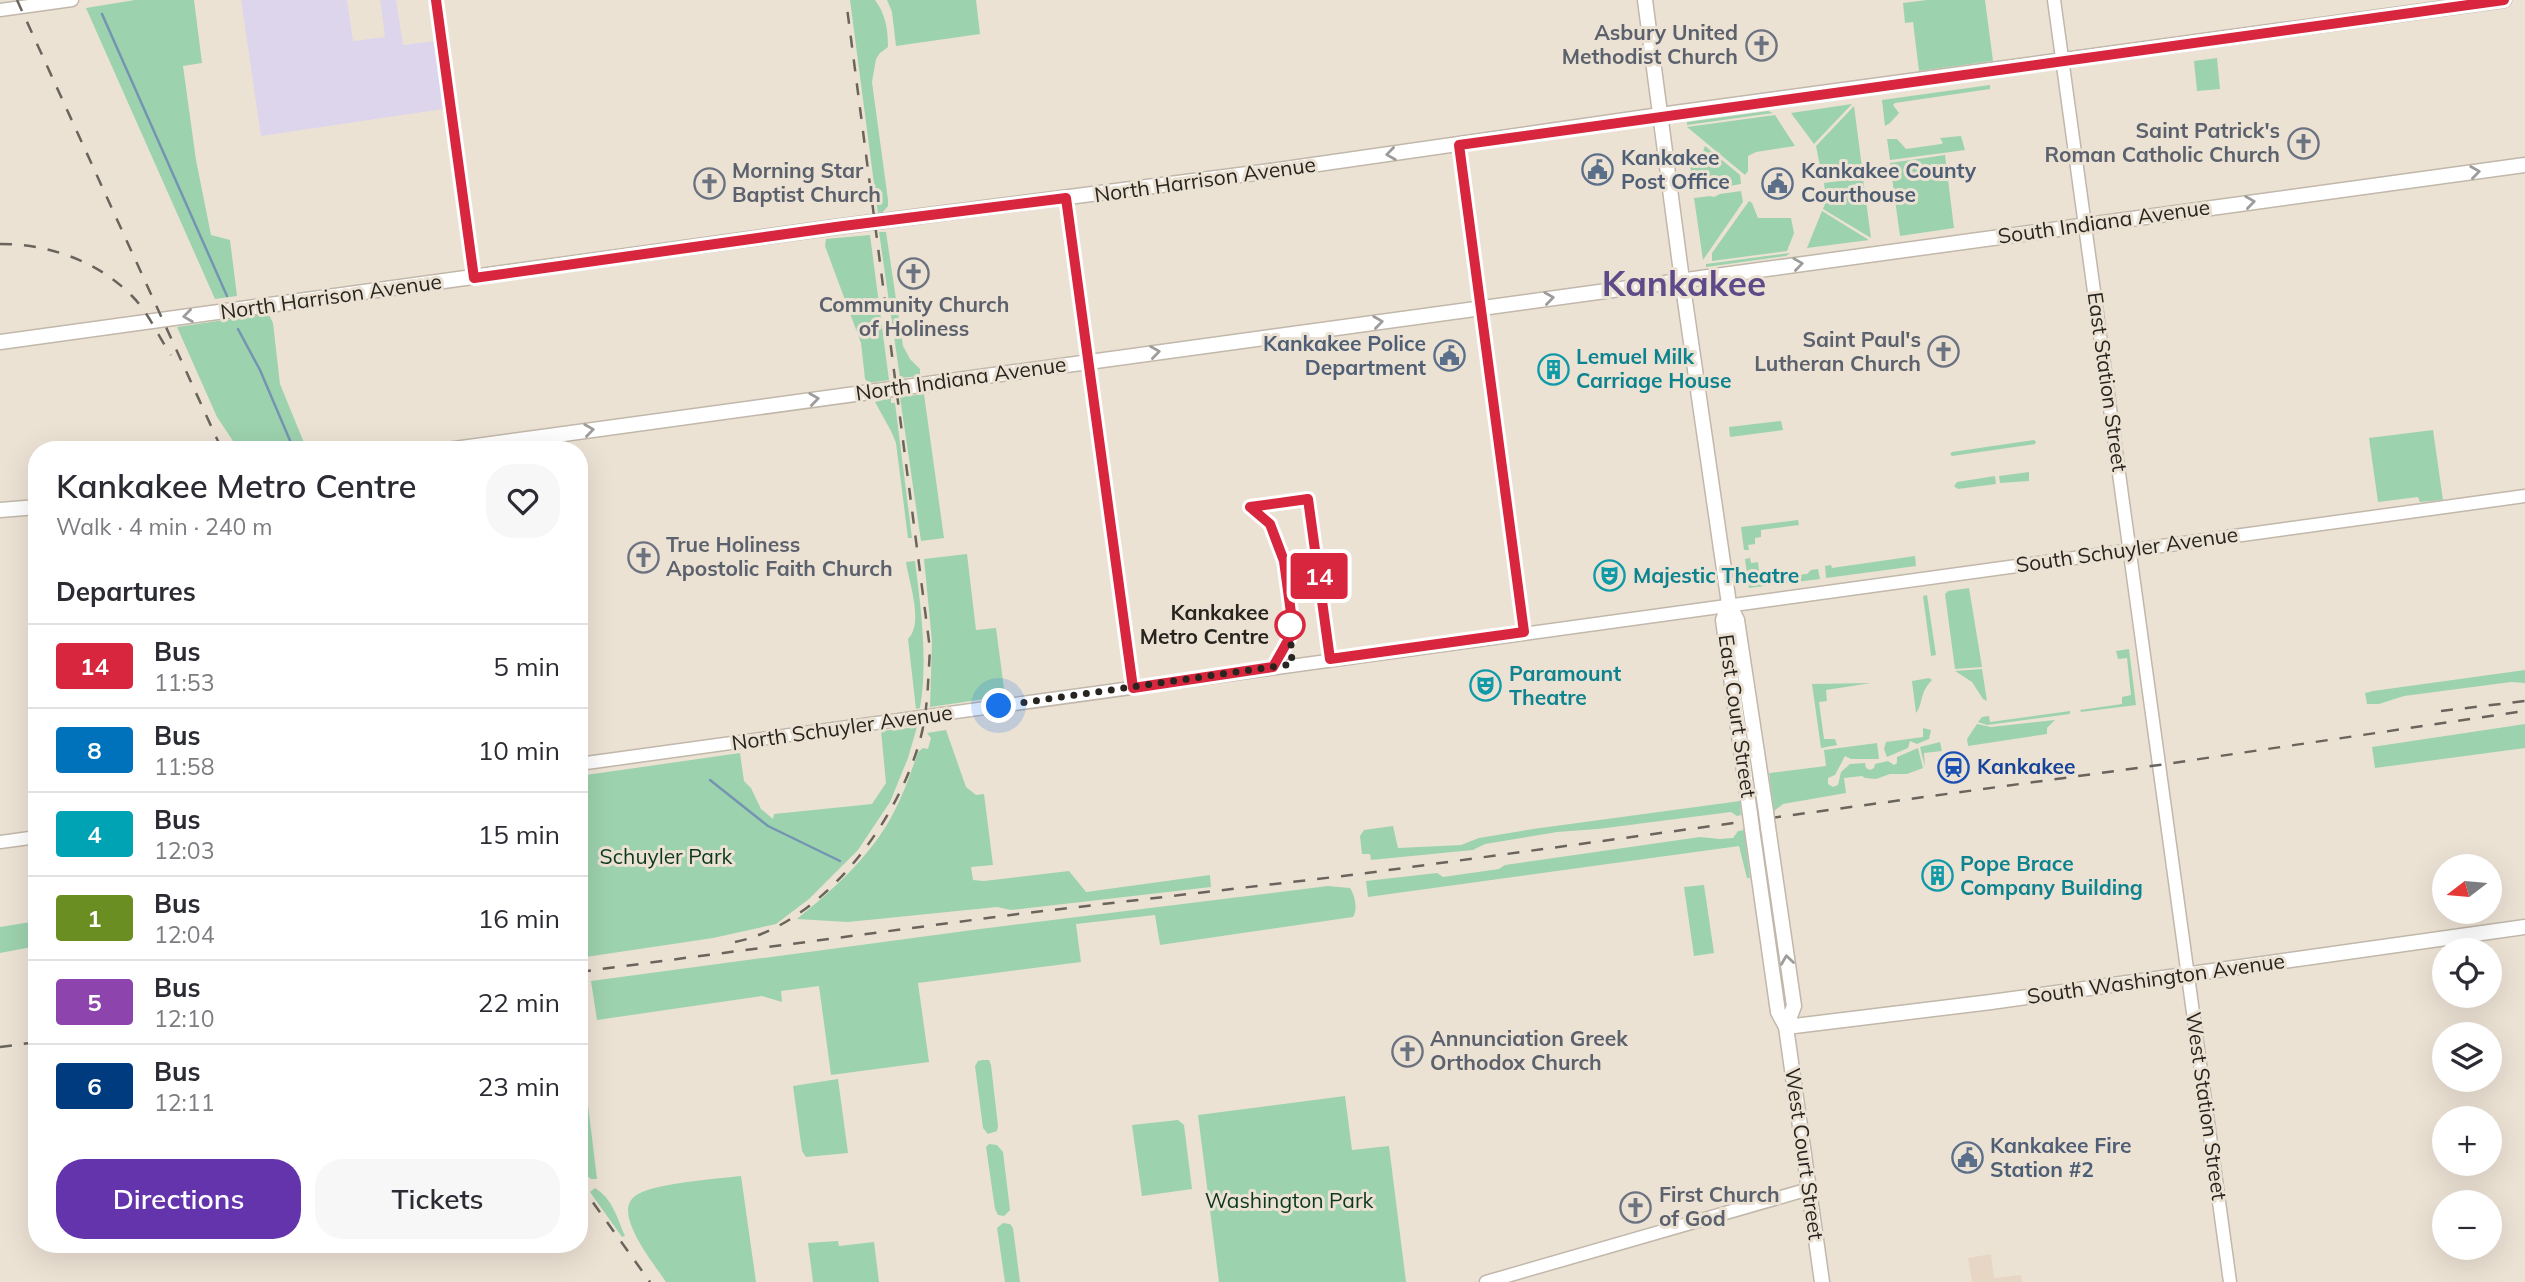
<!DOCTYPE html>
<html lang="en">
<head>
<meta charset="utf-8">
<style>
	:root { --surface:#fff; --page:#f7f7f7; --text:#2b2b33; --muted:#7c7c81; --line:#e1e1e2; --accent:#6434ac }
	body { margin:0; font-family:Mulish,sans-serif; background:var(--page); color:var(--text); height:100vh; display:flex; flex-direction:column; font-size:26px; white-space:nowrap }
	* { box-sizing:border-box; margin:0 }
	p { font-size:23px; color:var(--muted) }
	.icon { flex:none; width:38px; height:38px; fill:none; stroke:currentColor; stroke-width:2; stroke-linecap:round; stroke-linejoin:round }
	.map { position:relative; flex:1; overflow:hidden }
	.panel { position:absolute; left:28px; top:441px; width:560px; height:812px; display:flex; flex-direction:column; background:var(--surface); border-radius:28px; box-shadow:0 7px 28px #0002 }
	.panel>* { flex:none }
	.badge { padding:0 14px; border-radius:5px; font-size:24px; line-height:46px }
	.needle { width:46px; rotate:254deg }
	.fabs { position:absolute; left:2432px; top:854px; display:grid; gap:14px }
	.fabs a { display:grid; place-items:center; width:70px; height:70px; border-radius:50%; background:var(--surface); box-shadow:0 7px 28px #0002; font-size:35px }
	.you { position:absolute; width:35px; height:35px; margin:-18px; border:5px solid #fff; border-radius:50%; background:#1a73e8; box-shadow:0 0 0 10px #1a73e833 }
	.map>.badge { position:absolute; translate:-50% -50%; box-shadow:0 0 0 4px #fff }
	h2 { padding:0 28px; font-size:26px; line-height:63px }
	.round { display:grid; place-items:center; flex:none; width:74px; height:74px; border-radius:28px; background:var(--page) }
	.summary { display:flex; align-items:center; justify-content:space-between; height:119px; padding:0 28px }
	h1 { font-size:33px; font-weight:600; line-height:52px }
	.button { display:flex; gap:14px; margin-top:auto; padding:14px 28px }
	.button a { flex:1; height:80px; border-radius:28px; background:var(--accent); color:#fff; font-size:28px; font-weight:600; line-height:80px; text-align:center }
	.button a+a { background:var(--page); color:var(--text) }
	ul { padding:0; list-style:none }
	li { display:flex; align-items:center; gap:21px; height:84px; padding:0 28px; border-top:2px solid var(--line) }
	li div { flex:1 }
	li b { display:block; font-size:26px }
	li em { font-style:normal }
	li .badge { min-width:77px; font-weight:700; text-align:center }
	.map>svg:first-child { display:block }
</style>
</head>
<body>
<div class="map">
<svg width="2525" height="1282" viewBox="0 0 2525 1282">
	<rect width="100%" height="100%" fill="#ece2d4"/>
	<path fill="#ddd5eb" d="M241 0H347L353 41 385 37 380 0H396L403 45 435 41 443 109 261 136Z"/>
	<path fill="#e8d6c5" d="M1991 1254 1994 1278 2021 1275 2022 1282H1972L1968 1258Z"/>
	<path fill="#9dd2ae" d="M135 0H194L202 63 183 66 196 160 211 235 230 240 237 296 215 299 86 8Z
		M850 0H875C886 14 888 31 888 47L880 53 876 59 872 82 888 200V206L882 213 878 214Z
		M887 0H976L980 34 896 46 892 12Z
		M1927 0H1985L1993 61 1919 71 1913 22 1905 23 1903 3Z
		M2217 58 2220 89 2197 91 2194 61Z
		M1990 85V89L1895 103 1893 105 1899 113 1890 123 1885 126 1882 100Z
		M1852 104 1814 144 1791 113Z
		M1854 106 1863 175 1823 181 1816 146Z
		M1768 111 1773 113 1687 125V122Z
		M1775 115 1795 146 1756 152 1748 156V171L1745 175 1687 127Z
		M1961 136 1965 150 1890 160 1887 139H1897L1906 149 1941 144 1943 143 1940 138Z
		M1705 146 1740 175 1741 184 1694 192 1689 159 1701 157Z
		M1945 155 1954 228 1900 236 1890 163Z
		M1863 178 1871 238 1823 209 1826 201 1824 183Z
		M1741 191 1743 202 1703 260 1694 198 1710 196 1714 197 1720 194Z
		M1749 201 1752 203 1758 218H1791L1794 233 1787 251 1712 261V253Z
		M1822 211 1869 240 1807 248Z
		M879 232H886L903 346 910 359 920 369V376L900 378Z
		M870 235 889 380 869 383 865 379 861 343 825 246 826 239Z
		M1790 253 1786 256 1706 267V264Z
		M264 314 269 315 273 323 280 384 307 450H239L217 417 177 327Z
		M924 394 944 538 921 541 900 397Z
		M891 398V403H895L912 538H908L896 443 891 431 875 402Z
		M1781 421 1783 430 1730 437 1729 427Z
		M2433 430 2443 500 2420 502 2418 497 2378 502 2369 438Z
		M2034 440 2036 442 2035 444 1952 456 1950 454 1952 452Z
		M2029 472V481L2000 483 1999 476Z
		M1995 476 1996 484 1958 489 1954 486 1957 482Z
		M1798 520 1799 525 1761 530V537L1755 538V544L1748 545 1749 550H1744L1741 527Z
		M967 554 976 630 996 628 1005 696 930 707 932 641 924 559Z
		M1915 556 1916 566 1826 578 1825 566 1831 565 1832 568Z
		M1750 558 1751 563 1758 562 1760 579 1767 584 1768 578 1807 574 1811 570 1818 569 1820 579 1749 588 1745 559Z
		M915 561C921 609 928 660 920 708L916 709 908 639C924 623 909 583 906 562Z
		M1969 588 1982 667 1955 669 1945 594 1948 591Z
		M1927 595 1936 655 1931 656 1923 596Z
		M2129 649 2136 705 2081 712 2080 710 2122 704V697L2131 695 2127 658 2118 659 2116 651Z
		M1982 669 1987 701 1983 699 1972 682 1955 671Z
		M2525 670V683L2511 682 2404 696 2379 704H2367L2365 693 2373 691Z
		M1929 678 1932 680C1919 693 1923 705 1916 713L1912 681Z
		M1871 683 1826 690 1827 701 1819 702 1824 739H1835L1837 745 1821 748 1812 684Z
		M2070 711V714L1987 725 1978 722 1982 717 1989 716 1990 722Z
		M2055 720 2047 728V734L1968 746 1967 739 1977 724 1991 727Z
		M2525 724V748L2375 768 2372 747Z
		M917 727 908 758 890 802 858 850 809 899 776 924 713 938 579 958V776L740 753 744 781 751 788 761 809 773 819 774 814 872 804 886 783 881 731Z
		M1923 728 1931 730 1929 739 1917 744 1910 741 1908 748 1887 757 1884 749 1886 742 1923 737Z
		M946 730 966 787 976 795 984 794 993 865 971 867 973 880 984 881 1069 871 1086 892 1210 875 1211 887 1011 910 997 907 848 922 797 919C834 889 872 855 894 812 904 793 911 772 918 752L923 748 928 749 931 738 927 733Z
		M1940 742 1942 751 1924 753 1925 767 1920 747Z
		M1877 743 1879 759H1851L1845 756 1835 775 1828 778V784L1833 787 1838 785 1841 772 1850 764 1865 763 1866 768 1870 770 1874 768 1875 764 1888 761 1894 765 1897 763V757L1918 748 1923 768 1907 774H1890L1876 779 1865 778 1862 776 1844 778 1846 793 1783 804 1774 811 1769 773 1826 766 1824 750Z
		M1740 801 1741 815 1737 816 1731 812 1598 829 1557 832 1485 844 1473 850 1371 860 1370 854H1362L1360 836 1364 830 1393 826 1398 848 1461 845 1479 838 1533 829Z
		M1744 830 1750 878H1747L1739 846 1368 897 1366 881 1437 873 1443 877 1499 869 1505 865 1700 837 1720 839 1733 838 1738 831Z
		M1704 885 1714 953 1694 956 1684 887Z
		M1328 886 1350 888C1355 895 1358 910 1353 917L1160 945 1155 915 1076 924 1081 962 918 983 929 1062 831 1075 819 986 781 991 782 1002 762 996 597 1020 591 981 980 929Z
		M37 921V946L0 953V927Z
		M579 1039H580L597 1179H591L579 1169Z
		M983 1060H989L991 1065 998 1126 997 1131 988 1134 983 1128 975 1066 978 1061Z
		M838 1079 848 1153 806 1157 802 1151 793 1086Z
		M1345 1096 1352 1150 1389 1146 1406 1282H1219L1198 1115Z
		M1178 1120 1184 1125 1192 1189 1142 1196 1132 1125Z
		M989 1144 997 1145 1003 1152 1010 1210 1004 1216 998 1215 995 1209 986 1147Z
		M741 1176 756 1282H666C654 1264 628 1232 628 1210 628 1205 630 1200 635 1196 652 1183 717 1179 741 1176Z
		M595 1188C613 1199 617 1218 625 1236L622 1237 590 1192Z
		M1003 1223 1010 1224 1013 1228 1020 1282H1005L997 1228Z
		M838 1241 839 1246 874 1242 879 1282H813L808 1243Z"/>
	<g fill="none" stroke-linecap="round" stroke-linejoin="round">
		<path stroke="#7495b2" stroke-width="2.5" d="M102 14 227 296
			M238 329 260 370 294 450
			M710 780 768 826 840 861"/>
		<defs>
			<path id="secondary" d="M2054 0 2230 1282
				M0 10 72 0
				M579 764 2525 496
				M0 842 37 837
				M1486 1282 1809 1189"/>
			<path id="primary" d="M1645 0 1682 280 1729 604 1737 620 1766 812
				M0 342 843 226 1263 172 1660 115 2504 0
				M447 450 2525 165
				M0 510 37 507
				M1729 604 1723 620 1750 814
				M1768 827 1794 1006 1786 1027
				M1752 829 1778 1012 1786 1027 1822 1282
				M1786 1027 1991 1002 2525 927"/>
		</defs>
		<use href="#secondary" stroke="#c1b7aa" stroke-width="15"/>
		<use href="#primary" stroke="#c1b7aa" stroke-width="17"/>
		<use href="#secondary" stroke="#fff" stroke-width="12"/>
		<use href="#primary" stroke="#fff" stroke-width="14"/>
		<path stroke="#6a645c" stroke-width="2.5" stroke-dasharray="12 12" stroke-linecap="butt" d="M17 0 222 450
			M0 244C49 244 98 261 132 296 149 313 158 336 171 355
			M2441 711 2525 701
			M735 942C822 924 897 823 920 740 928 711 928 680 930 649L846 0
			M579 972 1018 914 1360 874 2159 765 2525 711
			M0 1047 37 1042
			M579 1183 650 1282"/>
		<defs>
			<path id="primary-bridge" d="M1766 812 1768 827
				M1750 814 1752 829"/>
		</defs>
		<use href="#primary-bridge" stroke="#c1b7aa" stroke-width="17" stroke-linecap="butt"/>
		<use href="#primary-bridge" stroke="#fff" stroke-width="14"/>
	</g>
	<defs><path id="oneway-chevron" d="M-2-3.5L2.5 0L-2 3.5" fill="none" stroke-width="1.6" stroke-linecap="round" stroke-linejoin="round" transform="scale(1.75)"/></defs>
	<g stroke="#9e9c9a">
		<use href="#oneway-chevron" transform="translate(1391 154) rotate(172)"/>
		<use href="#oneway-chevron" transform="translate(2475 172) rotate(-8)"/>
		<use href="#oneway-chevron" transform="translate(2250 202) rotate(-8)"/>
		<use href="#oneway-chevron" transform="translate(1798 264) rotate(-8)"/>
		<use href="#oneway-chevron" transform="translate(1549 298) rotate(-8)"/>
		<use href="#oneway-chevron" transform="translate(188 316) rotate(172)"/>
		<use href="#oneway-chevron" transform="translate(1378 322) rotate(-8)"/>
		<use href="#oneway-chevron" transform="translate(1155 352) rotate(-8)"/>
		<use href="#oneway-chevron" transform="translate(814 399) rotate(-8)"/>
		<use href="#oneway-chevron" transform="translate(589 430) rotate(-8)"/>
		<use href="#oneway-chevron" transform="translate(1787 960) rotate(-98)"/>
	</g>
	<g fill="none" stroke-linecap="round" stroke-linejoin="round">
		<defs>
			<path id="line" d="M436 0 474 278 843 226 1066 198 1133 688 1273 667 1290 637 1291 613 1284 561 1270 524 1250 507 1308 499 1330 659 1524 632 1459 145 2504 0"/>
		</defs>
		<use href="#line" stroke="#fff" stroke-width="16"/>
		<use href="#line" stroke="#d7263d" stroke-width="10"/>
		<path stroke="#28241f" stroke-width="7" stroke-dasharray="0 12.6" d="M999 706 1292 664 1290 625"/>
	</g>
	<defs>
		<symbol id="church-ring" viewBox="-11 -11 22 22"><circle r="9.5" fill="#ece2d4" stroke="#6b7280" stroke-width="1.5"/><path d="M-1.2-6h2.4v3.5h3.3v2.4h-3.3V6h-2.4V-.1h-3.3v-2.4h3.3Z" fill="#6b7280"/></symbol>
		<symbol id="civic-ring" viewBox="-11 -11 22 22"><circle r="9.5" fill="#ece2d4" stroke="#5c6f8a" stroke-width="1.5"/><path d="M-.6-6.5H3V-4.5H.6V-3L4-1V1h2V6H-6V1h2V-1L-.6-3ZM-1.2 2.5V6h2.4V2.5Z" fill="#5c6f8a"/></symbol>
		<symbol id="building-ring" viewBox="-11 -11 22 22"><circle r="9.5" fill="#ece2d4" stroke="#0f9aa8" stroke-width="1.5"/><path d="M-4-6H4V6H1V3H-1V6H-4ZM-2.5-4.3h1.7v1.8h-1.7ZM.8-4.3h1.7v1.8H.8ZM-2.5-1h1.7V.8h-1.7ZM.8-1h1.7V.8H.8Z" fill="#0f9aa8"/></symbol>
		<symbol id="theatre-ring" viewBox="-11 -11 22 22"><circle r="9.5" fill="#ece2d4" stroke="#0f9aa8" stroke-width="1.5"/><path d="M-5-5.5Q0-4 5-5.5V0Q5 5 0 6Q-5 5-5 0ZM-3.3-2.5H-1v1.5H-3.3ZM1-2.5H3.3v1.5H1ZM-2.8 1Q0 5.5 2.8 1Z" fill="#0f9aa8"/></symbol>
		<symbol id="station-ring" viewBox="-11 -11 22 22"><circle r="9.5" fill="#ece2d4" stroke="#1a4fb4" stroke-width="1.5"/><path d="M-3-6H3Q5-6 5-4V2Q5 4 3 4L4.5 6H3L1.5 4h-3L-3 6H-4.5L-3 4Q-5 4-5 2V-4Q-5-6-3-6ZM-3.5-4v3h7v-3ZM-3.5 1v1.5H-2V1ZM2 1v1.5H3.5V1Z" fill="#1a4fb4"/></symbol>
	</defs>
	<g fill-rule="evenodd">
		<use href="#church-ring" x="1744" y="28" width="35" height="35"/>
		<use href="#church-ring" x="2286" y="126" width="35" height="35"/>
		<use href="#civic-ring" x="1580" y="152" width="35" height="35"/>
		<use href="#church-ring" x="692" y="166" width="35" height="35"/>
		<use href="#civic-ring" x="1760" y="166" width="35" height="35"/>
		<use href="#church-ring" x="896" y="256" width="35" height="35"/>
		<use href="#church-ring" x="1926" y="334" width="35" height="35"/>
		<use href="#civic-ring" x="1432" y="338" width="35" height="35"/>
		<use href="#building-ring" x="1536" y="352" width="35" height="35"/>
		<use href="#church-ring" x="626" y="540" width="35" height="35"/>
		<use href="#theatre-ring" x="1592" y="558" width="35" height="35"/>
		<use href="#theatre-ring" x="1468" y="668" width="35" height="35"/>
		<use href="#station-ring" x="1936" y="750" width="35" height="35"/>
		<use href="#building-ring" x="1920" y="858" width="35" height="35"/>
		<use href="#church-ring" x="1390" y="1034" width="35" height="35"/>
		<use href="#civic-ring" x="1950" y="1140" width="35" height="35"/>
		<use href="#church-ring" x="1618" y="1190" width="35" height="35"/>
	</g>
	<circle fill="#fff" stroke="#d7263d" stroke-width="3.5" cx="1290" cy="625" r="14"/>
	<g text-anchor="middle" stroke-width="6" stroke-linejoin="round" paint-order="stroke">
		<g font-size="21" font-weight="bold" fill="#5b616d" stroke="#ece2d4" text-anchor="start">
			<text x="1738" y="40" text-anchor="end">Asbury United<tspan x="1738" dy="24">Methodist Church</tspan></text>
			<text x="2280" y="138" text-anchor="end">Saint Patrick's<tspan x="2280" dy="24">Roman Catholic Church</tspan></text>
			<text x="732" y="178">Morning Star<tspan x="732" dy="24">Baptist Church</tspan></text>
			<text x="914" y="312" text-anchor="middle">Community Church<tspan x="914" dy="24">of Holiness</tspan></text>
			<text x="1921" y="347" text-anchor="end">Saint Paul's<tspan x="1921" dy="24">Lutheran Church</tspan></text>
			<text x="666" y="552">True Holiness<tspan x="666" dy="24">Apostolic Faith Church</tspan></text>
			<text x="1430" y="1046">Annunciation Greek<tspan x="1430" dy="24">Orthodox Church</tspan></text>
			<text x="1659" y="1202">First Church<tspan x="1659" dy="24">of God</tspan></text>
		</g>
		<g font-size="21" font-weight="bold" fill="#4e5e75" stroke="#ece2d4" text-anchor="start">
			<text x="1621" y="165">Kankakee<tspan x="1621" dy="24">Post Office</tspan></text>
			<text x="1801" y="178">Kankakee County<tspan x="1801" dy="24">Courthouse</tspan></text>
			<text x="1426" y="351" text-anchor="end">Kankakee Police<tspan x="1426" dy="24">Department</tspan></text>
			<text x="1990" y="1153">Kankakee Fire<tspan x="1990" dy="24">Station #2</tspan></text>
		</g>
		<g font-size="21" fill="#28241f" stroke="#ece2d4">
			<text transform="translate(1205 180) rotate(-8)" y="7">North Harrison Avenue</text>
			<text transform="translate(2104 222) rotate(-8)" y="7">South Indiana Avenue</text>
			<text transform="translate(331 297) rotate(-8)" y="7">North Harrison Avenue</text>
			<text transform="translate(961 379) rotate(-8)" y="7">North Indiana Avenue</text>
			<text transform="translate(2107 382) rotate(82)" y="7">East Station Street</text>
			<text transform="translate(2127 550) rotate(-8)" y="7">South Schuyler Avenue</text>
			<text transform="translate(1737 716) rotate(82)" y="7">East Court Street</text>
			<text transform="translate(842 728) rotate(-8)" y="7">North Schuyler Avenue</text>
			<text transform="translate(2156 979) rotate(-8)" y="7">South Washington Avenue</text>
			<text transform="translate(2206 1106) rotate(82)" y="7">West Station Street</text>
			<text transform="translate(1804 1154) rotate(82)" y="7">West Court Street</text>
		</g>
		<g font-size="21" font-weight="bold" fill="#0d838f" stroke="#ece2d4" text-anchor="start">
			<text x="1576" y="364">Lemuel Milk<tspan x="1576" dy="24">Carriage House</tspan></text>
			<text x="1633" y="583">Majestic Theatre</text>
			<text x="1509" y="681">Paramount<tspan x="1509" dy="24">Theatre</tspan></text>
			<text x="1960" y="871">Pope Brace<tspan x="1960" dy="24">Company Building</tspan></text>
		</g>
		<g font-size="21" font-weight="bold" fill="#28241f" stroke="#ece2d4" text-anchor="end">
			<text x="1269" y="620">Kankakee<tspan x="1269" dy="24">Metro Centre</tspan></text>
		</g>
		<g font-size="21" font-weight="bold" fill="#164399" stroke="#ece2d4" text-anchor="start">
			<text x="1977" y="774">Kankakee</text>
		</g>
		<g font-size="21" fill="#0b381f" stroke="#ece2d4">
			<text x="666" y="864">Schuyler Park</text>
			<text x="1289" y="1208">Washington Park</text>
		</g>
		<g font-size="35" font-weight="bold" fill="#5e4a88" stroke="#ece2d4">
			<text x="1684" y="296">Kankakee</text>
		</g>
	</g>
</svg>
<div class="fabs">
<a><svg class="needle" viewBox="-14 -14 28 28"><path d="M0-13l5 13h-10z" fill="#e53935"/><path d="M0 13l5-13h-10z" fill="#7c7c81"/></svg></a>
<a><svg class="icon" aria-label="locate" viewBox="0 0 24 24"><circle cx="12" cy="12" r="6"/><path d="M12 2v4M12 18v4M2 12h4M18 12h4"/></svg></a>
<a><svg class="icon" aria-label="layers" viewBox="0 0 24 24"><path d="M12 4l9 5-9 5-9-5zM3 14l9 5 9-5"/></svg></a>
<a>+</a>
<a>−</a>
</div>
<div class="you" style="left:999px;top:706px"></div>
<b class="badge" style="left:1319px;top:576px;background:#d7263d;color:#fff">14</b>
<section class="panel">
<div class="summary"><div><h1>Kankakee Metro Centre</h1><p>Walk · 4 min · 240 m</p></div><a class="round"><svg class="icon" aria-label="heart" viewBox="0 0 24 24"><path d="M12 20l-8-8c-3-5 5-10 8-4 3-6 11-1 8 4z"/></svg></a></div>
<h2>Departures</h2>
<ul>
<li><span class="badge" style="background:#d7263d;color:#fff">14</span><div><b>Bus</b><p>11:53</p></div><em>5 min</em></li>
<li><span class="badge" style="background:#0072bc;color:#fff">8</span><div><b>Bus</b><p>11:58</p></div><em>10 min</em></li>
<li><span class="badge" style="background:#00a3b4;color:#fff">4</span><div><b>Bus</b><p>12:03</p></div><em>15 min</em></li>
<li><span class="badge" style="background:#6b8e23;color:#fff">1</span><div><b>Bus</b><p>12:04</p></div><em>16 min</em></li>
<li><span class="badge" style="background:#8e44ad;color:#fff">5</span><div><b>Bus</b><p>12:10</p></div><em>22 min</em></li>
<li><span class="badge" style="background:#003b80;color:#fff">6</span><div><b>Bus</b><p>12:11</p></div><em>23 min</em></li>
</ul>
<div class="button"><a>Directions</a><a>Tickets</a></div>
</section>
</div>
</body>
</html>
